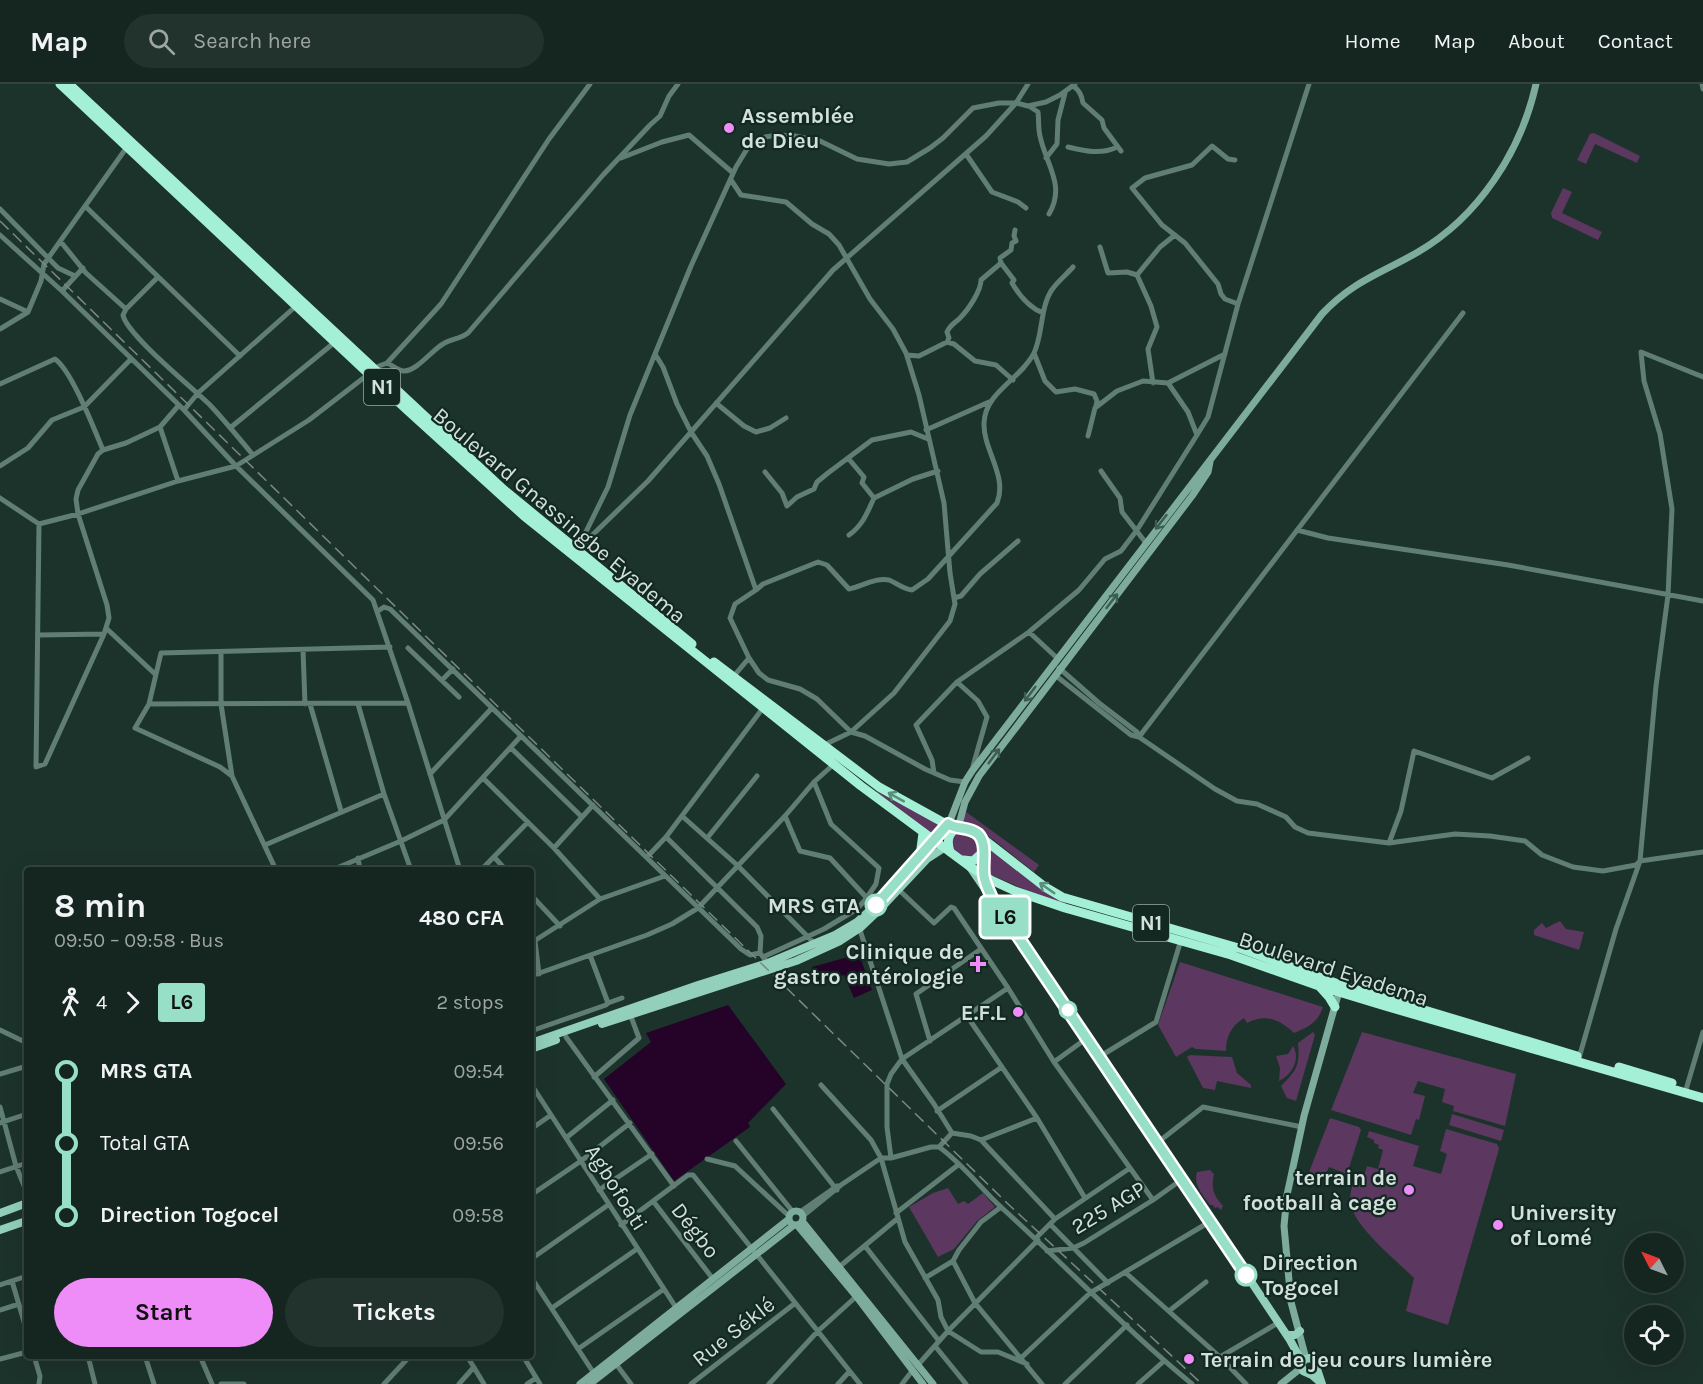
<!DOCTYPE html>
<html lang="en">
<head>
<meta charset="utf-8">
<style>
	:root { --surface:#152620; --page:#22322d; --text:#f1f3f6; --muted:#9da5a5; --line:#34433e; --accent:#ee8cf8 }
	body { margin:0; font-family:Karla,sans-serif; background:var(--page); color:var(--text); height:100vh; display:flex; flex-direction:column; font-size:22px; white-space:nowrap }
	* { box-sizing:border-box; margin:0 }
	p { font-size:20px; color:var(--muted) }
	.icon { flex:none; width:33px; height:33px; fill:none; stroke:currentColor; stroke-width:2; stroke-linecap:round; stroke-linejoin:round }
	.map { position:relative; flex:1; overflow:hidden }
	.details { position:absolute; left:24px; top:783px; width:510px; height:492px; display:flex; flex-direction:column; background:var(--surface); border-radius:6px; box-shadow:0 6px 24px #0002,0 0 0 2px var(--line) }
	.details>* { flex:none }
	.badge { padding:0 12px; border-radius:4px; font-size:21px; line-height:39px }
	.needle { width:39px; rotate:312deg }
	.controls { position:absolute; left:1624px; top:1149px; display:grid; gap:12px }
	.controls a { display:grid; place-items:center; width:60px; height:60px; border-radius:50%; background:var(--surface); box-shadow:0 6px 24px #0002,0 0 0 2px var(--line); font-size:30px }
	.map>.badge { position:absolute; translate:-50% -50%; box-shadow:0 0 0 3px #fff }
	.legs { display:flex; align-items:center; gap:9px; height:66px; padding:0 30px; font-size:20px }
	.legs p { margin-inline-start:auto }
	.overview { display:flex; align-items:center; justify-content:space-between; height:102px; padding:0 30px }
	h1 { font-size:33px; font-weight:700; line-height:45px }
	.primary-button { display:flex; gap:12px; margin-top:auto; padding:12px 30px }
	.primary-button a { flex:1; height:69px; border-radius:36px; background:var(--accent); color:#111; font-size:24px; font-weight:700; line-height:69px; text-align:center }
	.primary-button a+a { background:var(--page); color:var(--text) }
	ul { padding:0 30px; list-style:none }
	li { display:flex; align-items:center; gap:21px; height:72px; font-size:22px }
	li i { display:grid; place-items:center; width:9px; height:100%; margin:0 8px; background:currentColor }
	li i::after { content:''; width:15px; height:15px; margin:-8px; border:4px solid; border-radius:50%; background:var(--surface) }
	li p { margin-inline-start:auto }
	li:first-child i { background:linear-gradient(#0000 50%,currentColor 0) }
	li:last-child i { background:linear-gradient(currentColor 50%,#0000 0) }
	header { display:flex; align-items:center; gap:36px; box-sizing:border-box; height:84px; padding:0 30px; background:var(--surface); border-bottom:2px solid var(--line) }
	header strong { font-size:28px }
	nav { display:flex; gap:33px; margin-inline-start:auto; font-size:21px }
	.search { width:420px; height:54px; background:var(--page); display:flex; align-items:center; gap:15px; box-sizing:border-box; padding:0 21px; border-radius:33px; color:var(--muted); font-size:22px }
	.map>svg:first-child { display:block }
</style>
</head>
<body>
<header>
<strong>Map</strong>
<div class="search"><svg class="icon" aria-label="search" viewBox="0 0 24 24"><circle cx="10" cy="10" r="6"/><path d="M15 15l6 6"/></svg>Search here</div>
<nav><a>Home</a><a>Map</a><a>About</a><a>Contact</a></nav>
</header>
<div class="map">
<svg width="1703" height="1300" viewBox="0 0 1703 1300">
	<rect width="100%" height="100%" fill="#1c332b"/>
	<path fill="#5c375f" d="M1594 49 1640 72 1637 79 1595 60 1586 80 1577 76 1590 50Z
		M1563 104 1572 108 1562 129 1602 148 1598 156 1552 134 1551 129Z
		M878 707 890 715 944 739 933 752 876 709Z
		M966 728 1039 781 1034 788 991 754 962 738Z
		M964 746 981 759 978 770 967 774 953 766 952 754 957 748Z
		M986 760 1067 819V820L1035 810 987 789Z
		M1560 837 1566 845 1584 848 1579 866 1534 851V846L1542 839 1546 844Z
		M1180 878 1323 923C1318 938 1309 943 1294 949 1280 936 1266 929 1247 939L1244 934C1231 942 1226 953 1226 967L1196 965 1192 963 1176 973 1158 941Z
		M1313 948 1315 951 1296 1017 1287 1014 1281 1002C1297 986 1300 981 1298 959Z
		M1362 948 1516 990 1505 1042 1453 1027 1454 1022 1442 1018 1445 1005 1418 997 1413 1009 1425 1012 1419 1036 1416 1035 1411 1051 1331 1026Z
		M1293 962C1301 975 1292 991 1279 997L1280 984 1276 972 1288 970Z
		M1190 971 1232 973 1237 989 1251 1001V1004L1217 997 1215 1006 1203 1004 1187 973Z
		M1452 1030 1504 1046 1501 1057 1449 1041Z
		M1330 1034 1359 1043 1361 1046 1347 1090 1329 1083 1324 1094 1309 1088Z
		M1446 1045 1497 1060 1499 1065 1448 1241 1406 1227 1414 1194C1397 1177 1357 1145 1351 1122 1349 1114 1351 1107 1353 1099L1358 1100 1360 1091 1364 1092 1367 1082 1378 1085 1383 1066 1378 1064 1379 1061 1374 1059V1056L1367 1053 1369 1047 1419 1062 1413 1082 1441 1090 1447 1070 1440 1067Z
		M1210 1086 1214 1090C1211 1104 1213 1111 1223 1122L1221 1126 1218 1123 1215 1124 1213 1121H1210C1202 1110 1193 1100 1197 1088Z
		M948 1104 958 1120 964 1117 968 1120 983 1109 995 1123 977 1137 954 1165 938 1173 909 1123 933 1109Z"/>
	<path fill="#250329" d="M859 870 872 906 854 914 844 891 817 899 812 883Z
		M728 921 786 1000 748 1039 750 1043 674 1097 604 995 651 958 646 949Z"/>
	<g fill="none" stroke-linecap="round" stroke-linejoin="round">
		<path stroke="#617e74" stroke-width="5" d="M1702 0 1703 5
			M1073 2C1080 6 1082 12 1083 19L1102 36 1104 44 1121 67
			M1029 22 1038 28C1039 36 1038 44 1040 52 1046 81 1066 101 1049 130
			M1068 63C1085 67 1101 71 1117 63
			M966 70 992 108 1018 118 1026 124
			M621 74 662 58 689 51 733 89
			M1046 74 1057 60 1058 36 1065 9
			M1235 76 1228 75 1212 62 1192 81 1145 94 1132 104 1162 141 1185 159 1218 200 1221 210 1225 215 1238 220
			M731 96 741 111 786 118 812 140 829 150 839 161 870 215 893 245 906 269 919 311 944 419 950 489 955 520 950 537 894 609 851 648 824 661
			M85 122 240 272
			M0 125 58 184 75 192
			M0 151 62 207 184 326 236 382 373 516 408 619 460 786
			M61 158 86 189 126 225
			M1100 163 1108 189 1127 188 1137 191 1151 222 1157 243 1148 265 1153 299
			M1001 179 1014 196 1012 199C1019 211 1030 224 1043 229
			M1137 191 1160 163 1175 151
			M157 194 126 225 123 231C126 250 193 304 210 321 225 337 239 354 253 371
			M62 207 83 184
			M0 215 28 228
			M0 245 28 228 41 197 44 180 127 63
			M947 258 949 254 947 248C950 241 955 239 960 234 968 226 981 207 981 196L1001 179 1000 174 1011 166 1012 159 1016 157 1014 152 1015 146
			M1034 269 1045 297 1056 308 1075 305 1094 310 1097 317 1096 322
			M655 270 663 283 677 320 691 348 707 372 719 400 756 506 735 520 730 534 749 574 733 593
			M907 271 919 272 947 258 954 260 975 277 996 281 1013 296
			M387 279C392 281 399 287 404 287 417 287 432 266 443 260 451 255 460 255 468 249L603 91 650 41 660 32 669 12 678 0
			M1168 299 1188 328 1197 351
			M0 300 55 275C72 287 94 345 103 366
			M716 319 744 342 756 348 770 344 786 334
			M184 326 198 309 296 222
			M160 343 178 397
			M230 344 335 258
			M926 346 989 318
			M1088 352 1095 324 1117 307 1143 297 1168 299 1225 270
			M848 374 864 393 862 399 874 414
			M0 382 28 364 52 336 84 323 131 275
			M1101 387 1120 414 1122 428 1146 459
			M765 388 782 409 787 422 797 413 814 405 817 398 828 389 872 356 911 348 928 355
			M0 414 39 440 78 430 178 397 236 382 309 336 379 282 387 279 441 220 549 55 590 0
			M39 440 36 683 45 680 104 550 109 534 107 521 78 430 76 415 78 406 98 370 103 366 126 359 160 343 179 321
			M1297 446 1328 454 1508 481 1703 517
			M849 451C863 441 867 429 874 414L913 395 938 387
			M579 464 648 397 833 186 986 52 1016 19 1028 0
			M577 466 608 403 630 331 691 182 736 83 747 65 765 53 778 51 795 52 820 57 857 75 889 80 907 78 930 64 943 54 973 24 999 19H1016L1028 22 1046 18 1060 11 1075 0
			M756 506 763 500 818 478 827 481 849 505C861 503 876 493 889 496 897 499 902 505 912 506L928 495 997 419C1008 392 983 366 984 339 985 308 1021 295 1034 269 1043 250 1040 225 1051 207 1057 198 1066 191 1073 183
			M954 514 961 512 980 490 1018 457
			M378 527 384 523 390 525 741 865 750 871 760 869
			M106 544 155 590
			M1029 548 1057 574
			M39 551 104 550
			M408 564 459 613
			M303 566 305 620
			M221 568V620L232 692 276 786
			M749 574 759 589 768 596 800 605 817 615 851 648 865 652 925 685 950 696 965 698
			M1059 584 1099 619 1137 648 1139 653 1215 705 1237 717 1257 720 1286 733 1295 743 1308 749 1389 759 1455 750 1490 752 1525 757 1542 771 1573 783 1603 787 1636 781 1640 777 1703 768
			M1055 591 1131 651 1139 653
			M442 596 453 585
			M957 598 978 617 987 633 973 682
			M149 620 408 619
			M310 620 341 727
			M358 620 384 710 411 786
			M1139 653 1463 229
			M511 664 582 733
			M934 689 932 676 916 641 957 598 1029 548 1079 506 1105 475 1121 467 1137 446 1197 351 1208 333 1238 220 1309 0
			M430 690 492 624
			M232 692 220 683 135 644 149 620 161 569 390 563
			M483 694 554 764 600 815
			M814 698 831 740 879 784 876 800 866 815
			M682 732 737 781 815 860
			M785 732 800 767 830 774 865 812 866 815 857 825 862 834
			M666 753 757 843 761 852 760 869 769 881
			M708 753 757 692
			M1389 759 1401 727 1414 667 1492 694 1528 674
			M265 761 384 710
			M554 764 593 721
			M494 773 506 786
			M647 773 666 753 763 624
			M358 774 360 786
			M332 786 401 757 444 736 521 652
			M481 786 528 738
			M898 805 934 839 951 823 954 824 1008 904 1054 978 1153 1116
			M531 811 560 842
			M859 843 902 975 934 1020 952 1049 971 1052 981 1056 1055 1135
			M535 857 539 890
			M531 859 600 815 665 792
			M763 873 824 845 857 825
			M531 892 647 851 672 840 698 824 785 732 814 698 834 680
			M608 919 622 914
			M967 932 1037 1034 1085 1114
			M0 946 27 959
			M531 947 606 921 608 919 590 871
			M566 953 674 1102
			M930 957 916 910 981 865
			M1099 973 1156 938 1181 856
			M1579 974 1616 845 1640 777 1656 602 1668 511 1672 425 1660 350 1644 297 1641 268 1703 293
			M1054 978 1087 954
			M0 990 27 982
			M594 993 639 954 630 930
			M531 1000 677 1225
			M821 1001 871 1056 881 1074 905 1158 938 1216 941 1233 948 1247 981 1268H998L1027 1280
			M1685 1009 1703 948
			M0 1023 16 1082 27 1109
			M773 1025 837 1106
			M937 1027 1002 983
			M0 1039 27 1030
			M531 1045 551 1031
			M566 1054 613 1016
			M981 1056 1037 1034
			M736 1057 793 1128
			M1157 1059 1203 1023 1302 1043
			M939 1063 952 1049
			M891 1074 887 1043V1000L891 990 902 975 1008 904
			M707 1075 735 1082 789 1132
			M0 1088 27 1079
			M599 1106 652 1070
			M531 1111 581 1077 630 1039
			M653 1117 713 1195
			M800 1128 837 1102
			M896 1129 958 1081
			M803 1132 841 1101 881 1074H891L931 1063H939C963 1080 981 1105 1002 1124 1066 1182 1125 1245 1192 1300
			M1050 1140 1108 1199
			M621 1141 688 1091H693L860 1300
			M1036 1154 1055 1135 1130 1084
			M865 1162 939 1257
			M1047 1167 1073 1164 1084 1159 1153 1116 1181 1096
			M531 1175 608 1121
			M953 1177 975 1219 1042 1300
			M839 1183 897 1135
			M1126 1189 1220 1273 1246 1300
			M531 1193 595 1291
			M925 1194 953 1177 959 1166 981 1138 1001 1123
			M12 1197 27 1248
			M0 1201 27 1192
			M552 1224 637 1165
			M0 1226 19 1220
			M1169 1227 1206 1198
			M935 1262 966 1300
			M578 1265 664 1205
			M34 1272 40 1292 39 1300
			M88 1272 95 1300
			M145 1272 154 1300
			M200 1272 212 1300
			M467 1272 484 1300
			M523 1272 540 1300
			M1022 1273 1090 1209 1211 1137
			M1220 1273 1278 1239
			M0 1275 27 1268
			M616 1280 631 1300
			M917 1282 948 1247 1038 1156
			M221 1300H244
			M384 1300 410 1272
			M459 1300 474 1283
			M527 1300 536 1294
			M691 1300 794 1220
			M769 1300 817 1248 859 1210
			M838 1300 849 1288
			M902 1300 912 1287
			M1065 1300 1127 1241
			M1138 1300 1164 1277"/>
		<path stroke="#7dac9c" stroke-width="7" d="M948 742 965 698 972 687 1322 230C1353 197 1380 190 1418 168 1478 133 1521 68 1536 0
			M958 744 965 718 979 692 1192 412 1208 388 1210 378
			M789 1134a7 7 0 1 1 14 0a7 7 0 1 1-14 0Z
			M802 1137 933 1300
			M797 1141 856 1212 923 1300
			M1306 1275 1291 1218 1284 1142 1287 1111 1304 1032 1340 904
			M580 1300 789 1135
			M590 1300 794 1141
			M1281 1300 1301 1284"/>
		<path stroke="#92d0bb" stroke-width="8" d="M983 768 985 797
			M970 783 1224 1157 1290 1256 1302 1278
			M602 940 796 877 840 857 860 844 880 825 927 775 944 764
			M531 959 698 901 768 879 835 851 857 838 876 821 948 740
			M531 965 556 956
			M0 1129 27 1119
			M0 1146 26 1137
			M1287 1251H1295L1300 1247
			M1321 1299 1312 1291 1303 1287 1301 1280 1305 1275 1310 1274 1316 1278 1317 1285 1322 1300"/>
		<path stroke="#a4f0d7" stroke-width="9" d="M60 0 406 325 524 432 861 702 969 782 991 796 1015 807 1065 824 1231 871 1319 902 1385 922 1703 1014
			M69 0 503 405 692 560
			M714 578 879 703 955 745
			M977 750 1045 803 1062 813 1242 865 1341 901 1577 972
			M950 768C947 758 947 749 958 744 972 744 985 752 983 768L973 777 963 776
			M920 772 923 749
			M1320 903 1329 913 1335 923
			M1619 983 1672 999"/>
		<path stroke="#788a83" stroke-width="1.5" stroke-dasharray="12 6" stroke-linecap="butt" d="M0 137 1007 1119 1202 1300"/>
	</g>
	<defs><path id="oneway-shaft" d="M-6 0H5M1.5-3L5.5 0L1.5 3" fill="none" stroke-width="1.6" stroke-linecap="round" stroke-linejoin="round" transform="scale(1.5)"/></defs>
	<g stroke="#3d5d53">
		<use href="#oneway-shaft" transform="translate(1161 438) rotate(128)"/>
		<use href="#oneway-shaft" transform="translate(1112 517) rotate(-52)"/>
		<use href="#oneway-shaft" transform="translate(1030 610) rotate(127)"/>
		<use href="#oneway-shaft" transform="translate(994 672) rotate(-53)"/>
	</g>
	<g stroke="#5b8c7c">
		<use href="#oneway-shaft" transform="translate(896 713) rotate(-151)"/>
		<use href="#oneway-shaft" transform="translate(1047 804) rotate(-145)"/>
	</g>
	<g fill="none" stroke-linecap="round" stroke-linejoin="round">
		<defs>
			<path id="line-1" d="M876 821 948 740C957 746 968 742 978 750 988 760 982 779 984 792 985 799 989 807 992 814L1246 1191"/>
		</defs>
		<use href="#line-1" stroke="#fff" stroke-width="14"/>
		<use href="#line-1" stroke="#97dfc6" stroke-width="9"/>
	</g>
	<g fill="#ee8cf8" stroke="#122922" stroke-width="2">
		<circle cx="729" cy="44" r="6"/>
		<path d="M975 871h6v6h6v6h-6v6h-6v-6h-6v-6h6z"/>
		<circle cx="1018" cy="928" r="6"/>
		<circle cx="1409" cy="1106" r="6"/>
		<circle cx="1498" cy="1141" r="6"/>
		<circle cx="1189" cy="1275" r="6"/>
	</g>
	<g fill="#fff" stroke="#97dfc6" stroke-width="3">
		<circle cx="876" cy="821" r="10"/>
		<circle cx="1068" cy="926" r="8"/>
		<circle cx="1246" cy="1191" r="10"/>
	</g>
	<g text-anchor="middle" stroke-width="4.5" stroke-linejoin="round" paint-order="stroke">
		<g fill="#122922" stroke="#99a9a4" stroke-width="1.5">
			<rect x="364" y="285" width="36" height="36" rx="4.5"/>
			<rect x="1133" y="821" width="36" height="36" rx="4.5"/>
		</g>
		<g font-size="21" font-weight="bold" fill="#d3e0db">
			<text x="382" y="310">N1</text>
			<text x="1151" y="846">N1</text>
		</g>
		<g font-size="22" font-weight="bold" fill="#d3e0db" stroke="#122922" text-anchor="start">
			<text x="741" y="39">Assemblée<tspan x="741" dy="25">de Dieu</tspan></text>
			<text x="964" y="875" text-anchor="end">Clinique de<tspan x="964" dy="25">gastro entérologie</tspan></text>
			<text x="1006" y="936" text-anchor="end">E.F.L</text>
			<text x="1397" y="1101" text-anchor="end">terrain de<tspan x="1397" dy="25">football à cage</tspan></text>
			<text x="1510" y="1136">University<tspan x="1510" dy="25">of Lomé</tspan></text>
			<text x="1201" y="1283">Terrain de jeu cours lumière</text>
		</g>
		<g font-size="22" fill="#d3e0db" stroke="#122922">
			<text transform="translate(560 431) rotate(40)" y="8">Boulevard Gnassingbe Eyadema</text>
			<text transform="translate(1334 884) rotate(18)" y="8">Boulevard Eyadema</text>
			<text transform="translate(617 1103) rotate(58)" y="8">Agbofoati</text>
			<text transform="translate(1108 1123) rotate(-31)" y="8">225 AGP</text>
			<text transform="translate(696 1146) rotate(52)" y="8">Dégbo</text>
			<text transform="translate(733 1247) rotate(-38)" y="8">Rue Séklé</text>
		</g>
		<g font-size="22" font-weight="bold" fill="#d3e0db" stroke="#122922" text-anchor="end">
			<text x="860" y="829">MRS GTA</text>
			<text x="1262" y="1186" text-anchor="start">Direction<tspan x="1262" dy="25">Togocel</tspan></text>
		</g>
	</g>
</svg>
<div class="controls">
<a><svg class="needle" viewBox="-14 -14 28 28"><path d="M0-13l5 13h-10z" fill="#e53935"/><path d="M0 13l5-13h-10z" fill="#9da5a5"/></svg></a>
<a><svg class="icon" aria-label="locate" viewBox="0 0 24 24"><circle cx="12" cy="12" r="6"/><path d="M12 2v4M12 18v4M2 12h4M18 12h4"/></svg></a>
</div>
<b class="badge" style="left:1005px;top:833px;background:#97dfc6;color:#111">L6</b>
<section class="details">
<div class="overview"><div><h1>8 min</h1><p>09:50 – 09:58 · Bus</p></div><b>480 CFA</b></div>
<div class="legs"><svg class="icon" aria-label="walk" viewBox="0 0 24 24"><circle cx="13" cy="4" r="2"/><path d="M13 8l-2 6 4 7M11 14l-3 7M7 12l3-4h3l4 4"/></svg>4<svg class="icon" aria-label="forward" viewBox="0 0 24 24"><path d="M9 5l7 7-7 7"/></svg><b class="badge" style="background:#97dfc6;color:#111">L6</b><p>2 stops</p></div>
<ul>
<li><i style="color:#97dfc6"></i><b>MRS GTA</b><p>09:54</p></li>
<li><i style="color:#97dfc6"></i><span>Total GTA</span><p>09:56</p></li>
<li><i style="color:#97dfc6"></i><b>Direction Togocel</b><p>09:58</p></li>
</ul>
<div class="primary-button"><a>Start</a><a>Tickets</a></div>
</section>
</div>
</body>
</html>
